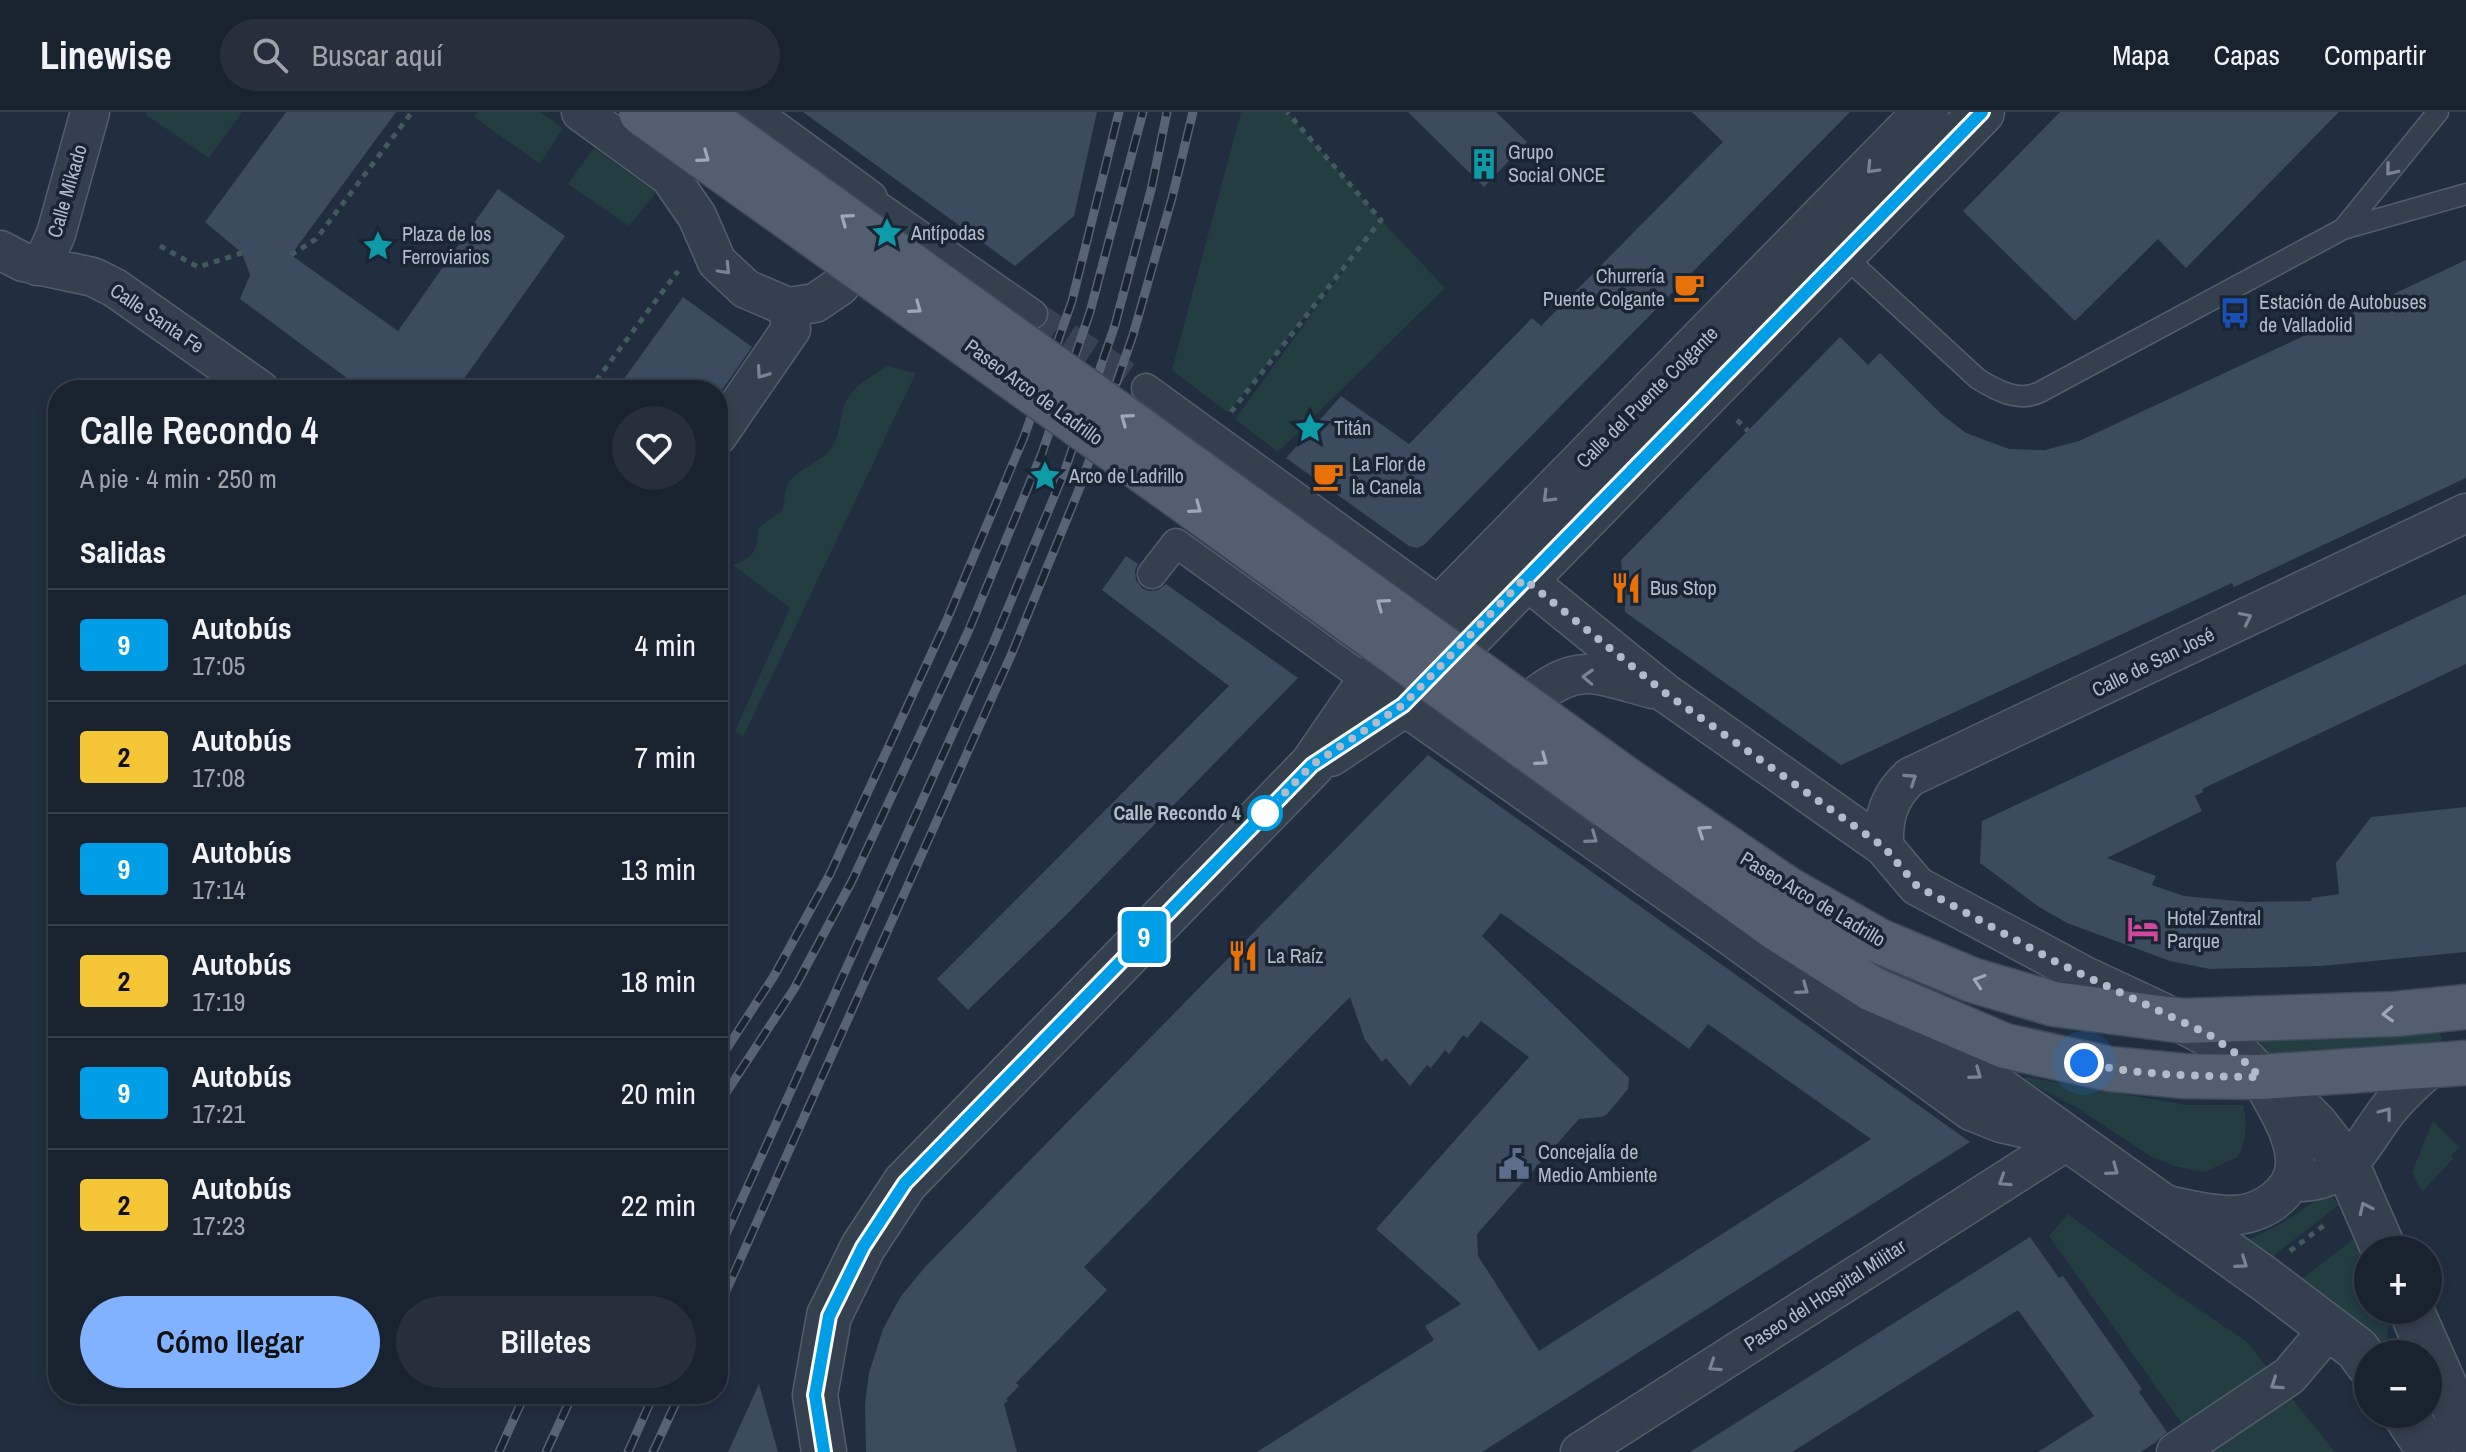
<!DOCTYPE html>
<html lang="es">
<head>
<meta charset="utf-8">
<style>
	:root { --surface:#19222f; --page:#262f3b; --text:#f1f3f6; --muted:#9fa4aa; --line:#373f4b; --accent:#81b2ff }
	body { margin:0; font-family:"Archivo Narrow",sans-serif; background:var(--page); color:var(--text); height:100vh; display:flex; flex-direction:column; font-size:30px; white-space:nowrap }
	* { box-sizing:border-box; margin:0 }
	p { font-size:26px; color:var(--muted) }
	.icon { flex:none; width:44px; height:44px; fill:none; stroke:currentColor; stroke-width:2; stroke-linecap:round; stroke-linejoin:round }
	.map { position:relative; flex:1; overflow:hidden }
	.sheet { position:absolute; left:48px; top:268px; width:680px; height:1024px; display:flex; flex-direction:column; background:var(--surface); border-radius:32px; box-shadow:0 4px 12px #0003,0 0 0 2px var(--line) }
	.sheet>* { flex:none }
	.badge { padding:0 16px; border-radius:6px; font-size:28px; line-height:52px }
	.tools { position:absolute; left:2354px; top:1124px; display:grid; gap:16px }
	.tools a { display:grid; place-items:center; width:88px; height:88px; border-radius:50%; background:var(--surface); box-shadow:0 4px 12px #0003,0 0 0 2px var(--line); font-size:40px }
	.you { position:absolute; width:40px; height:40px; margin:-20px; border:6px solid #fff; border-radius:50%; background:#1a73e8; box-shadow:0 0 0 12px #1a73e833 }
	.map>.badge { position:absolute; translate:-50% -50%; box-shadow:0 0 0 4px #fff }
	h2 { padding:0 32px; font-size:30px; line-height:72px }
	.round { display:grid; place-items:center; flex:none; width:84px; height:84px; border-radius:42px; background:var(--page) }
	.head { display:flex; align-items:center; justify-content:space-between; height:136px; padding:0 32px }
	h1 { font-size:38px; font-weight:600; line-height:60px }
	.button { display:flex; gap:16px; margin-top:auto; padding:16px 32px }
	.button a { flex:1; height:92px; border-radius:48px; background:var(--accent); color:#111; font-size:32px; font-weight:600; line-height:92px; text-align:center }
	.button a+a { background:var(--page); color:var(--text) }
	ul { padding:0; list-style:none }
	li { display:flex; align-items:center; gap:24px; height:112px; padding:0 32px; border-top:2px solid var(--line) }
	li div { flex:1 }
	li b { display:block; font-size:30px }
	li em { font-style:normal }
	li .badge { min-width:88px; font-weight:700; text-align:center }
	header { display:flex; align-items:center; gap:48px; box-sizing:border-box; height:112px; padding:0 40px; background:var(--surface); border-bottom:2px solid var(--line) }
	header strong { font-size:38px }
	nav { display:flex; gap:44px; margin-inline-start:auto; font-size:28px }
	.search { width:560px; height:72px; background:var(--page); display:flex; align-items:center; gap:20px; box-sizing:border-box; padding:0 28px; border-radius:44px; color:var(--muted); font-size:30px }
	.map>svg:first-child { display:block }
</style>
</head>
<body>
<header>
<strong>Linewise</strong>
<div class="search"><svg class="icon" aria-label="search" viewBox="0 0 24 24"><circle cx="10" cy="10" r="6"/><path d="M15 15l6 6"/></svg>Buscar aquí</div>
<nav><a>Mapa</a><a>Capas</a><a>Compartir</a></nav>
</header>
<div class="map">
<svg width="2466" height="1340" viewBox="0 0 2466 1340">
	<rect width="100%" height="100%" fill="#212e3f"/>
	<path fill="#233d40" d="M147 0H242L209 46 145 2Z
		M478 0H540L563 16 540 52 474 5Z
		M1241 0H1287L1381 108 1445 176 1278 340 1235 307 1363 132 1228 301 1172 258Z
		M594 36 656 81 629 114 568 72Z
		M887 254 916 261 743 625 735 619 790 496 733 453C758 444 755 438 759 415L782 399C785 391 784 382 787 374 795 357 818 352 830 338 840 325 839 311 843 297 848 276 871 265 887 254Z
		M2438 912 2443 934 2281 951 2257 929Z
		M2027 965 2186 993H2243C2248 1012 2246 1028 2238 1045L2204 1060 2174 1054 2150 1044 2074 994 2022 967Z
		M2433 1009 2459 1035 2451 1044 2453 1047 2422 1080 2412 1060Z
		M2328 1080 2339 1093 2269 1147 2244 1130 2286 1109Z
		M2068 1102 2173 1180 2246 1229 2335 1340H2202L2049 1124Z
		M2356 1125 2368 1152V1198H2389L2390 1200 2385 1242 2299 1169Z"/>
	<path fill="#3d4b5f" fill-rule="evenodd" d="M286 0H396L291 143 398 219 498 77 565 124 456 278H363L240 187 250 163 242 141 205 110Z
		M803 0H1097L1074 104 1015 154Z
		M1408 0H1496L1527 30 1484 75Z
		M1692 0H1850L1424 433 1417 436 1409 434 1286 346 1341 284 1409 332 1532 206 1541 214 1723 30Z
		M2060 0H2339L2186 156 2158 127 2075 209 1963 99Z
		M2466 148V366L2234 475 2232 471 1841 653 1625 500 1621 448 1840 225 1868 253 1880 241 1941 302 1966 321 2009 337 2045 338 2079 329Z
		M683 185 752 235 722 278H616Z
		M1126 444 1138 452 1135 459 1136 468 1142 476 1149 479 1158 478 1166 472 1298 566 1068 801 968 898 937 867 1229 574 1102 478Z
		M2466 482V552L2202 677 2203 680 2195 684 2202 699 2107 746 2156 764 2152 773 2184 784 2247 790 2312 789 2311 786 2339 782 2336 751 2371 705 2466 695V840L2321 854 2210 857 2170 849 2067 811 2039 795 1980 751 1982 709Z
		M1428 643 1970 1030 1482 1340H1257L1434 1228 1425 1214 1461 1192 1376 1117 1529 945 1481 909 1467 926 1463 923 1449 942 1445 938 1431 956 1427 953 1410 974 1386 946 1382 950 1365 928 1350 885 1084 1155 1107 1178 1016 1271 1019 1274 1006 1287 1008 1289 1004 1292 1017 1340H866L865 1292 869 1261 883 1217 901 1184 926 1154ZM1501 801 1689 937 1708 912 1871 1027 1539 1239 1478 1144 1477 1122 1579 1007 1602 1005 1607 1002 1628 977 1629 966 1482 824Z
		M2030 1125 2059 1166 2063 1164 2102 1220 2142 1277 2139 1280 2167 1320 2156 1330 2141 1340H2038L2094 1304 2018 1198 1792 1340H1690Z
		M759 1272 778 1340H728Z"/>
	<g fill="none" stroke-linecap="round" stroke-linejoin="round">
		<path stroke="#374354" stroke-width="28" stroke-dasharray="28 14" stroke-linecap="butt" d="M1033 202 1146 276"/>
		<defs>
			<path id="service" d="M2343 117 2438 0
				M1842 142 1978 267C1996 278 2019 291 2040 280L2343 117 2466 82"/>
			<path id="pedestrian" d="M868 87 1033 202
				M1146 276 1444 492
				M1152 462 1176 431 1369 570"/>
			<path id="minor" d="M581 0 670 65 697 104 717 150 746 177 788 195
				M749 0 868 87
				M0 138 23 150 93 165 115 176 260 278
				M37 154 48 140 56 122 90 0
				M788 195 815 191 840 174
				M718 323 791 217 788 195
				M1504 450 1664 580 1884 735 1917 774 2085 864 2162 900
				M1380 577 1732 825 1971 999 2001 1011 2063 1025
				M1504 616C1524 593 1553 563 1586 562 1602 561 1636 573 1653 577
				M1884 735C1883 706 1888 685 1910 665L2466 401
				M2292 1070C2348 1072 2359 1036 2387 999 2400 982 2416 968 2432 954
				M2159 1091C2182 1096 2207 1103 2231 1103 2260 1104 2296 1081 2295 1050 2295 1021 2273 990 2260 965
				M1580 1340 2070 1027
				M2176 1340 2289 1264 2330 1216"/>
			<path id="tertiary" d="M1330 642 1403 593 1982 0
				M1883 887 1942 937 2266 1168 2357 1237 2368 1252
				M2183 909 2208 922 2238 943 2260 965 2294 991 2315 1012 2347 1053 2384 1138
				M2411 1198 2466 1322
				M2405 1302 2430 1340
				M824 1340 815 1283 829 1204 863 1135 905 1071 1312 653 1369 570 1404 533 1926 0"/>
			<path id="primary" d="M1627 668 1789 778 1879 829 1972 868 2054 892 2183 909 2395 902 2466 895
				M1608 695 1776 816 1872 877 2005 934 2110 957 2184 964 2260 965 2466 951"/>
		</defs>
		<use href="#service" stroke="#535e6d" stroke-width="23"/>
		<use href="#pedestrian" stroke="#535e6d" stroke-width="31"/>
		<use href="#minor" stroke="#535e6d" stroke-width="41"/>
		<use href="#tertiary" stroke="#535e6d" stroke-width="47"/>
		<use href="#primary" stroke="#3e4958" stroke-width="47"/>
		<path stroke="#415a5d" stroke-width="5" stroke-dasharray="6 6" stroke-linecap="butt" d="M160 134 198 155 242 141
			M291 143 316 127 412 0
			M589 278 678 159
			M1231 300 1381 108 1287 0
			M1737 308 1748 319
			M2290 1139 2327 1111"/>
		<use href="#service" stroke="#35404f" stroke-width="20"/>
		<use href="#pedestrian" stroke="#35404f" stroke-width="28"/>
		<use href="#minor" stroke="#35404f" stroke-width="38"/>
		<use href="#tertiary" stroke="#35404f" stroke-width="44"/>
		<use href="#primary" stroke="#535f6f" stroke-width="44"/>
		<defs>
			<path id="rail" d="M718 950 774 864 830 762 946 510 1024 325 1072 189 1119 0
				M718 993 794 877 852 769 968 520 1042 341 1090 200 1143 0
				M718 1140 993 532 1064 361 1115 213 1151 78 1167 0
				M718 1197 1012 541 1080 375 1133 223 1172 86 1193 0
				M499 1340 525 1282
				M546 1340 573 1282
				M628 1340 654 1282
				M653 1340 680 1282"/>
		</defs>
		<use href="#rail" stroke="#576476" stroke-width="9"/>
		<use href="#rail" stroke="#1a2534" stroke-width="6" stroke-dasharray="18" stroke-linecap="butt"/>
		<defs>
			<path id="primary-bridge" d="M641 0 1177 383 1608 695
				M698 0 1627 668"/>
		</defs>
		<use href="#primary-bridge" stroke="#3e4958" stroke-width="47" stroke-linecap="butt"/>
		<use href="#primary-bridge" stroke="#535f6f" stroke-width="44"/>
	</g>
	<defs><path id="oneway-chevron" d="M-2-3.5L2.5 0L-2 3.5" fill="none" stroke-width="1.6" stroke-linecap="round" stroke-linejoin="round" transform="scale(2)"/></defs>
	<g stroke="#9ea9b8">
		<use href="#oneway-chevron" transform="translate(704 45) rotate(36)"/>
		<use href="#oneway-chevron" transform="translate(846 107) rotate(-144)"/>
		<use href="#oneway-chevron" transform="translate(916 196) rotate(36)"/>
		<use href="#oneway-chevron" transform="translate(1126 307) rotate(-144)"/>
		<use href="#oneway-chevron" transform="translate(1196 396) rotate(36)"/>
		<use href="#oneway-chevron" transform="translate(1382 492) rotate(-144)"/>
		<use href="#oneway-chevron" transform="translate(1542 648) rotate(36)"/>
		<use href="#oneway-chevron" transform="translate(1703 719) rotate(-146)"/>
		<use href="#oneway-chevron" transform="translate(1979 869) rotate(-162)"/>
		<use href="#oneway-chevron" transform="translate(2388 902) rotate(177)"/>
	</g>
	<g stroke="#798493">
		<use href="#oneway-chevron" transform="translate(1872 56) rotate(134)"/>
		<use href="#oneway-chevron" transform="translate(2391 58) rotate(129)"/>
		<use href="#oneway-chevron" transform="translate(725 157) rotate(46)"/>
		<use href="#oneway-chevron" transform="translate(762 261) rotate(125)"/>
		<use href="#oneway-chevron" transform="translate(1548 385) rotate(135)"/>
		<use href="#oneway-chevron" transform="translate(2246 506) rotate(-26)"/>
		<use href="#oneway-chevron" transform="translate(1588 565) rotate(-178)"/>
		<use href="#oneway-chevron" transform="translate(1911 667) rotate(-34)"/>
		<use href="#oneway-chevron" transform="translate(1592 726) rotate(35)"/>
		<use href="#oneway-chevron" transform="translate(1803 877) rotate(36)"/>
		<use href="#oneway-chevron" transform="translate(1976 962) rotate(36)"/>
		<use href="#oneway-chevron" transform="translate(2386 1001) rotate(-53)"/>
		<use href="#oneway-chevron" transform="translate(2113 1058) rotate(36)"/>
		<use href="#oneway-chevron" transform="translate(2004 1069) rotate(147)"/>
		<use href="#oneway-chevron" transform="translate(2365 1096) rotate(-115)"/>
		<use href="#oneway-chevron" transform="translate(2242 1151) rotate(35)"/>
		<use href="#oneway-chevron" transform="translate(1714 1254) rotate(147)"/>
		<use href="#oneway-chevron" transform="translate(2276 1272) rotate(146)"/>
	</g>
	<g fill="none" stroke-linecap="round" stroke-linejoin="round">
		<defs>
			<path id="line" d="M824 1340 815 1283 829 1204 863 1135 905 1071 1312 653 1403 593 1982 0"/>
		</defs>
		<use href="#line" stroke="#fff" stroke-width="18"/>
		<use href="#line" stroke="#009ee6" stroke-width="12"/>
		<path stroke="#b1bbca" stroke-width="8" stroke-dasharray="0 14.4" d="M1265 701 1312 653 1403 593 1524 467 1664 580 1884 735 1917 774 2058 851 2208 922 2238 943 2260 965C2201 964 2142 964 2084 951"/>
	</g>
	<defs>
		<symbol id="building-bare" viewBox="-9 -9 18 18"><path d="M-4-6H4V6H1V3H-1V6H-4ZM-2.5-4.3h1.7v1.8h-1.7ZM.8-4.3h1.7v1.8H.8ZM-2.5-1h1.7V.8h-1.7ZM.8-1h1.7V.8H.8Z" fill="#0f9aa8" stroke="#1a2534" stroke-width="2.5" paint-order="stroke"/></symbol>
		<symbol id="sight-bare" viewBox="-9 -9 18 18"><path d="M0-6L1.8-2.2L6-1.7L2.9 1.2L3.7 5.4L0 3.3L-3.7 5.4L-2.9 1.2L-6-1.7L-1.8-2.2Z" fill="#0f9aa8" stroke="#1a2534" stroke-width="2.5" paint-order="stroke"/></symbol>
		<symbol id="cafe-bare" viewBox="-9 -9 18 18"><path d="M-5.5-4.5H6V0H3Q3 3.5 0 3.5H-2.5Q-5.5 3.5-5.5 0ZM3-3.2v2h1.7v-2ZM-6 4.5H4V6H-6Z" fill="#e8710a" stroke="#1a2534" stroke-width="2.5" paint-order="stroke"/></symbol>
		<symbol id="bus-bare" viewBox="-9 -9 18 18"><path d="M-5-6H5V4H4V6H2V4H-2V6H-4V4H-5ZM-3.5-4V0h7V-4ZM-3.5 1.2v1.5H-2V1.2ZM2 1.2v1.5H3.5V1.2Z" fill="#1a4fb4" stroke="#1a2534" stroke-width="2.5" paint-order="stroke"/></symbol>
		<symbol id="restaurant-bare" viewBox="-9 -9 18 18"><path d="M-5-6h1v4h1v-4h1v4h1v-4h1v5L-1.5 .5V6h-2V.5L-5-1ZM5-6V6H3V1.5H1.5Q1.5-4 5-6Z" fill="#e8710a" stroke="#1a2534" stroke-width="2.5" paint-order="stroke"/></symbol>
		<symbol id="hotel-bare" viewBox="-9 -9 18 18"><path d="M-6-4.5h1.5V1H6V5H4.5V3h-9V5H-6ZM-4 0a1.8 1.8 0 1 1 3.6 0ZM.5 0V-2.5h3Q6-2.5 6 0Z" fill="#d1479c" stroke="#1a2534" stroke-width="2.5" paint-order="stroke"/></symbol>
		<symbol id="civic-bare" viewBox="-9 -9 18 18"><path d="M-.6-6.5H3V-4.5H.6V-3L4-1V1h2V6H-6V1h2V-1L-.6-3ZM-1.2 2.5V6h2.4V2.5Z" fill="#5c6f8a" stroke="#1a2534" stroke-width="2.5" paint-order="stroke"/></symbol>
	</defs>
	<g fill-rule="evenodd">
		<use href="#building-bare" x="1462" y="30" width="44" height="44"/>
		<use href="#sight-bare" x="865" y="99" width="44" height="44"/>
		<use href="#sight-bare" x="356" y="112" width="44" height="44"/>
		<use href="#cafe-bare" x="1667" y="153" width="44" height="44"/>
		<use href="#bus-bare" x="2213" y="179" width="44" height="44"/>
		<use href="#sight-bare" x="1288" y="294" width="44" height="44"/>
		<use href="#sight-bare" x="1023" y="342" width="44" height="44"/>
		<use href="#cafe-bare" x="1306" y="342" width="44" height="44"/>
		<use href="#restaurant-bare" x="1604" y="454" width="44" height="44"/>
		<use href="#hotel-bare" x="2121" y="795" width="44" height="44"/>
		<use href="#restaurant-bare" x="1221" y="822" width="44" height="44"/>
		<use href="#civic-bare" x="1492" y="1030" width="44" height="44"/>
	</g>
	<circle fill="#fff" stroke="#009ee6" stroke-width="4" cx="1265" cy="701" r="16"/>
	<g text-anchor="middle" stroke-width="7" stroke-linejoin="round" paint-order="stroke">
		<g font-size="20" fill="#b1bbca" stroke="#1a2534" text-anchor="start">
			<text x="1508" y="47">Grupo<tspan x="1508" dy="23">Social ONCE</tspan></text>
			<text x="911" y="128">Antípodas</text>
			<text x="402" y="129">Plaza de los<tspan x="402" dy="23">Ferroviarios</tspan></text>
			<text x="1665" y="171" text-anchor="end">Churrería<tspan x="1665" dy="23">Puente Colgante</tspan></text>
			<text x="2259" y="197">Estación de Autobuses<tspan x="2259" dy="23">de Valladolid</tspan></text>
			<text x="1334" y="323">Titán</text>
			<text x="1352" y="359">La Flor de<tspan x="1352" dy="23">la Canela</tspan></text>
			<text x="1069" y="371">Arco de Ladrillo</text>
			<text x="1650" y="483">Bus Stop</text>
			<text x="2167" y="813">Hotel Zentral<tspan x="2167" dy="23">Parque</tspan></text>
			<text x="1267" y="851">La Raíz</text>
			<text x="1538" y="1047">Concejalía de<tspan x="1538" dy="23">Medio Ambiente</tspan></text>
		</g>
		<g font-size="20" fill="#b1bbca" stroke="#1a2534">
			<text transform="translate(67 79) rotate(-74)" y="7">Calle Mikado</text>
			<text transform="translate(157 206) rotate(34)" y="7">Calle Santa Fe</text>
			<text transform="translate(1034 280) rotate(36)" y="7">Paseo Arco de Ladrillo</text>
			<text transform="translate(1647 285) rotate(-45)" y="7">Calle del Puente Colgante</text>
			<text transform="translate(2153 550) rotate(-26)" y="7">Calle de San José</text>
			<text transform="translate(1813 787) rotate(31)" y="7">Paseo Arco de Ladrillo</text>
			<text transform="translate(1825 1183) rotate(-33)" y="7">Paseo del Hospital Militar</text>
		</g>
		<g font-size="20" font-weight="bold" fill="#b1bbca" stroke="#1a2534" text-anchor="end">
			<text x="1241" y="708">Calle Recondo 4</text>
		</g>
	</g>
</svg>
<div class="tools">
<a>+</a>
<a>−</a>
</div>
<div class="you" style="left:2084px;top:951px"></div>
<b class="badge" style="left:1144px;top:825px;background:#009ee6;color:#fff">9</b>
<section class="sheet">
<div class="head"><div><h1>Calle Recondo 4</h1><p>A pie · 4 min · 250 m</p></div><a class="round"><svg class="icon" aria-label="heart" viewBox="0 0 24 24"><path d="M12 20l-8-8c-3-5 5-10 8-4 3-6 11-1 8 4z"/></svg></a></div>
<h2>Salidas</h2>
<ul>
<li><span class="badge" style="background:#009ee6;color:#fff">9</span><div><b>Autobús</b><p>17:05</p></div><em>4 min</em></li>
<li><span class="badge" style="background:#f5c636;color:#111">2</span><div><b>Autobús</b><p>17:08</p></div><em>7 min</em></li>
<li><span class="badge" style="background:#009ee6;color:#fff">9</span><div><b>Autobús</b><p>17:14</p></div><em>13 min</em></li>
<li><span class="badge" style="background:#f5c636;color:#111">2</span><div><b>Autobús</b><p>17:19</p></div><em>18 min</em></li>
<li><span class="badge" style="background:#009ee6;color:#fff">9</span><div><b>Autobús</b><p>17:21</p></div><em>20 min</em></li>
<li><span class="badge" style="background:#f5c636;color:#111">2</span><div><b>Autobús</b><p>17:23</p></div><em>22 min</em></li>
</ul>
<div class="button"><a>Cómo llegar</a><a>Billetes</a></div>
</section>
</div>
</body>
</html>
